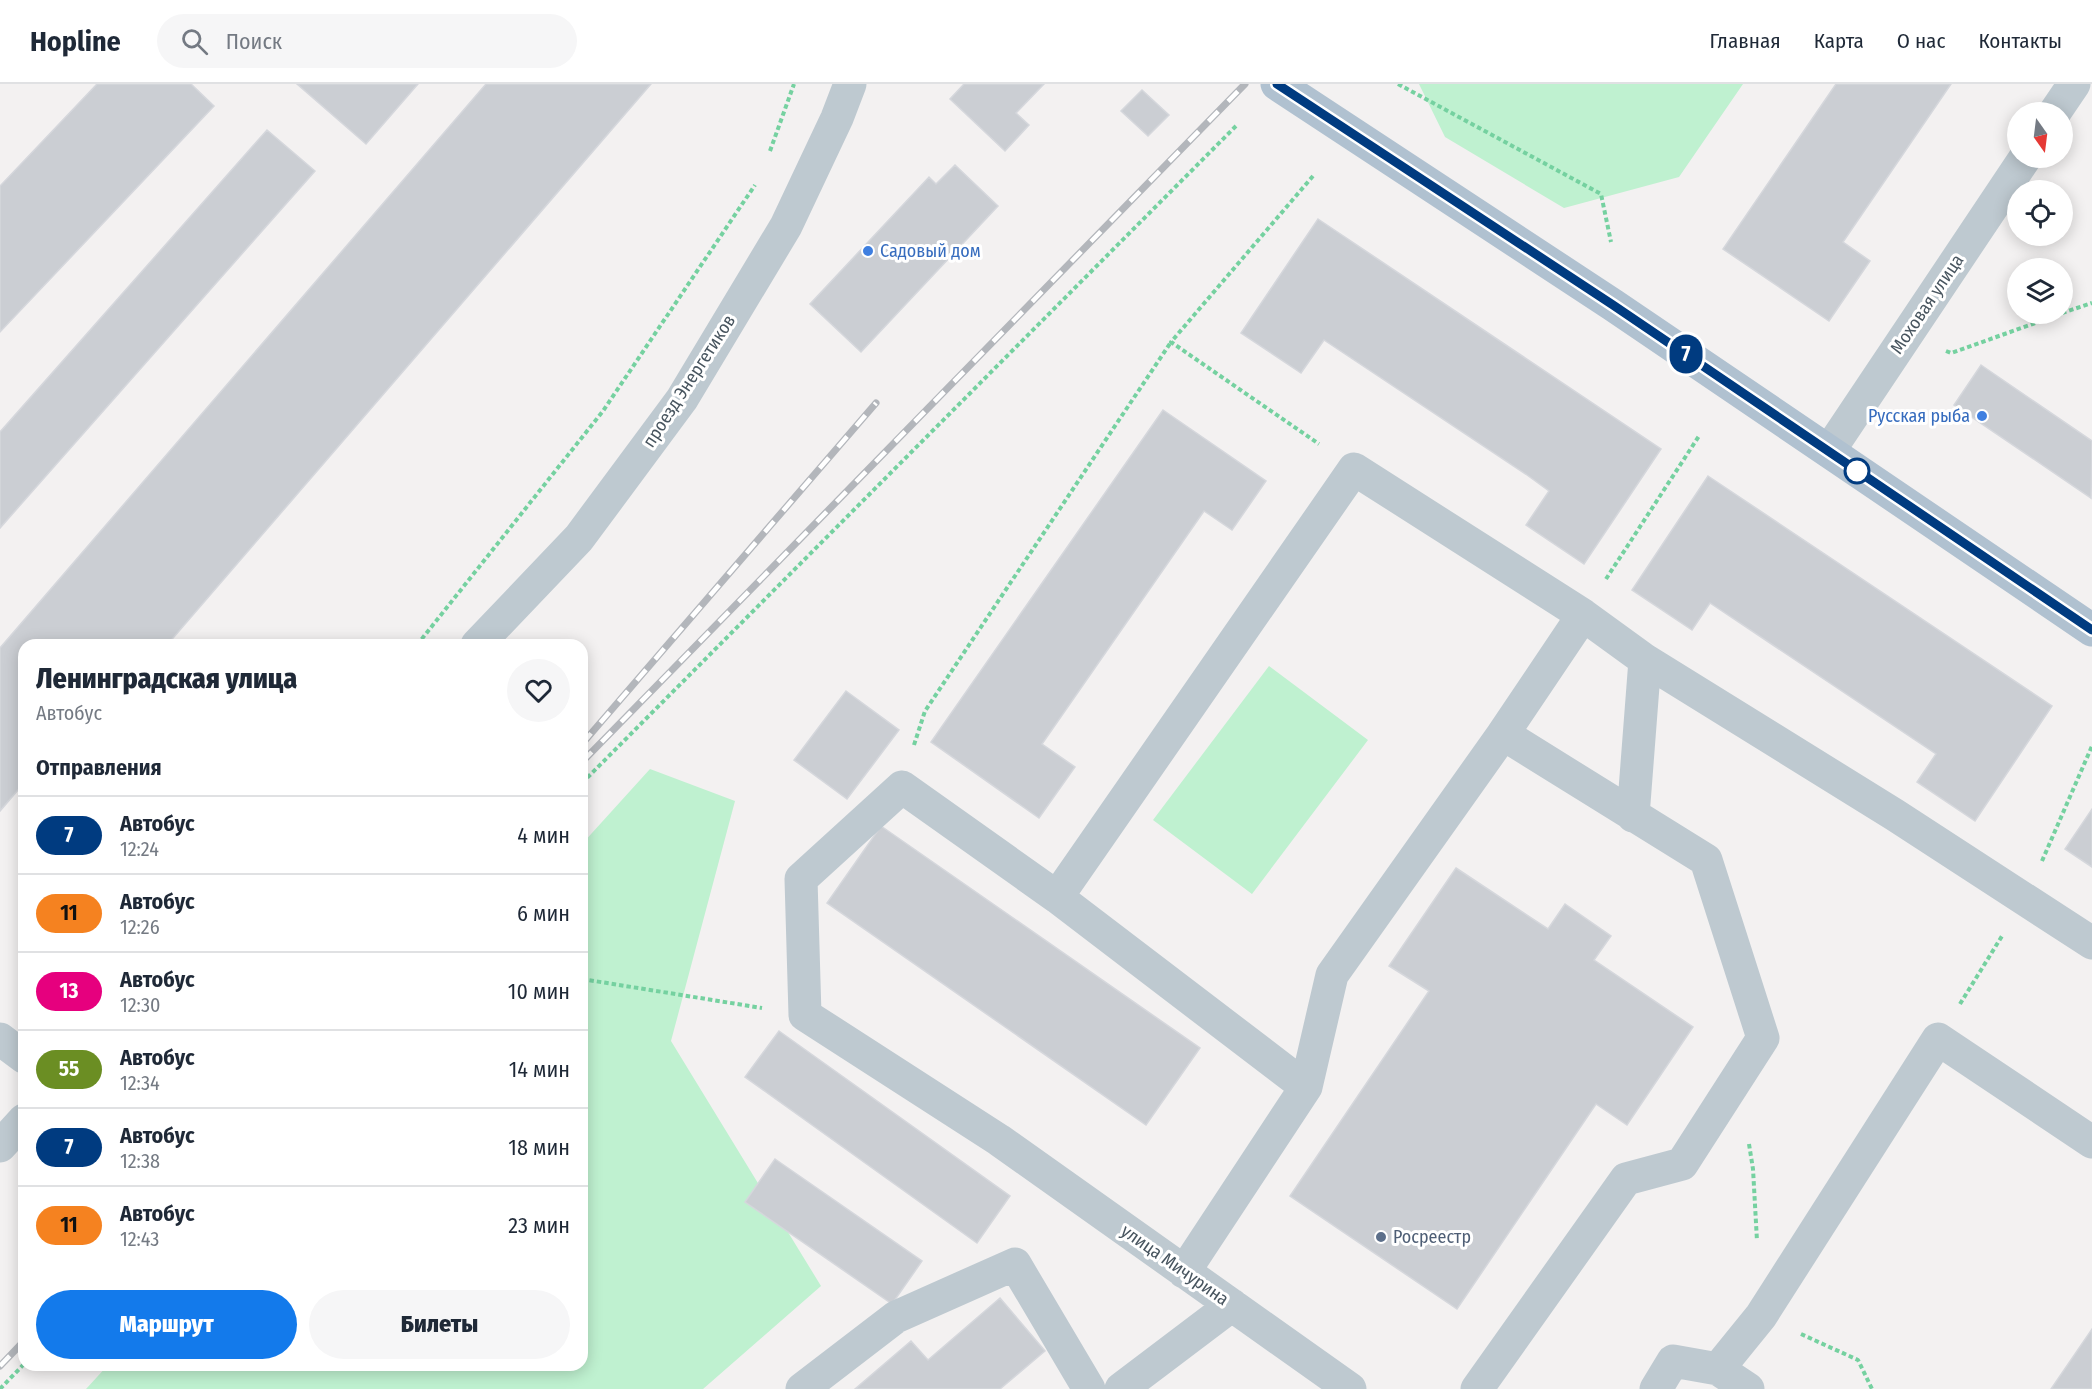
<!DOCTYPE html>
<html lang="ru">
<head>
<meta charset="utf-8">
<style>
	:root { --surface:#fff; --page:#f6f6f7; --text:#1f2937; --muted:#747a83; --line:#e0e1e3; --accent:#137aeb }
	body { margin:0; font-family:"Fira Sans Condensed",sans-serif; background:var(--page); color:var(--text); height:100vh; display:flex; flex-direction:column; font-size:22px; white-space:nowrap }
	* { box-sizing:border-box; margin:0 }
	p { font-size:20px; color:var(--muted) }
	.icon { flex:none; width:33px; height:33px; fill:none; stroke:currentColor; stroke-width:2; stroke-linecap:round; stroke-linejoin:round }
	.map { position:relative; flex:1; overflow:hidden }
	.panel { position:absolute; left:18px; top:555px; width:570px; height:732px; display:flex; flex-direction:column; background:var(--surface); border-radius:18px; box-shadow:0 3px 15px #0003 }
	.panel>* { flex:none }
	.badge { padding:0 12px; border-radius:20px; font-size:21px; line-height:39px }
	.needle { width:39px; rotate:166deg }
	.fabs { position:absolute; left:2007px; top:18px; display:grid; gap:12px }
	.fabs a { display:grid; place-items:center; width:66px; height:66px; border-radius:50%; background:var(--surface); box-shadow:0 3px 15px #0003; font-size:30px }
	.map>.badge { position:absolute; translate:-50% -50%; box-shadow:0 0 0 3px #fff }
	h2 { padding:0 18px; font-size:22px; line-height:54px }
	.round { display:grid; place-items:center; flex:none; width:63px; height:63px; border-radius:32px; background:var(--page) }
	.summary { display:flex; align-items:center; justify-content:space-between; height:102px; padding:0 18px }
	h1 { font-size:28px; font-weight:800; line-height:45px }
	.action { display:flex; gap:12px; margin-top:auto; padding:12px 18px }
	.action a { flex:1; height:69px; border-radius:36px; background:var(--accent); color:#fff; font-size:24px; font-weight:800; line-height:69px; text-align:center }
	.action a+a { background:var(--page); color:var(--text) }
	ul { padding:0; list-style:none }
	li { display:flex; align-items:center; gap:18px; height:78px; padding:0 18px; border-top:2px solid var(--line) }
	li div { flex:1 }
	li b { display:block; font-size:22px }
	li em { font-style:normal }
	li .badge { min-width:66px; font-weight:700; text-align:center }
	header { display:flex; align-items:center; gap:36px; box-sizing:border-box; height:84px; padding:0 30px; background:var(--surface); border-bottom:2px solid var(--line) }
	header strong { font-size:28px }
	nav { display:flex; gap:33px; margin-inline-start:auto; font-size:21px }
	.search { width:420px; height:54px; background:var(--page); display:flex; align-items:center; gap:15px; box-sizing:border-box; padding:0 21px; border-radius:33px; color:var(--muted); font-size:22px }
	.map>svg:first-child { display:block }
</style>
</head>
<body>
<header>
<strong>Hopline</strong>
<div class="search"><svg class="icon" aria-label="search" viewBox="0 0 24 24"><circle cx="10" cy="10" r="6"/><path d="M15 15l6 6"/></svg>Поиск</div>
<nav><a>Главная</a><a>Карта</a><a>О нас</a><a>Контакты</a></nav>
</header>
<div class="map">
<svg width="2092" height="1305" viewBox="0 0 2092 1305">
	<rect width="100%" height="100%" fill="#f3f1f1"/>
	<path fill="#bff1d0" d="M1419 0H1743L1679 93 1564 124 1445 53Z
		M1269 582 1368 656 1252 810 1153 736Z
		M650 685 735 717 671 957 821 1202 703 1305H86L108 1281H582V760Z"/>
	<path fill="#cbced3" stroke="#d5d7dc" stroke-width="1.5" d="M97 0H191L214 22 0 248V102Z
		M297 0H418L366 60Z
		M486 0H651L167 561H24V699L0 727V564Z
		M964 0H1044L1016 29 1029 41 1005 67 950 15Z
		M1836 0H1951L1843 158 1870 177 1829 237 1723 165Z
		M1142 6 1169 31 1148 52 1121 27Z
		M267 46 315 87 0 444V348Z
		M955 81 998 122 861 268 810 220 929 93 936 100Z
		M1318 135 1661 365 1584 480 1526 441 1549 407 1527 391 1324 256 1301 289 1241 249Z
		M1981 281 2092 357 2091 414 1954 321Z
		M1163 326 1266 397 1232 446 1204 427 1042 660 1075 683 1039 734 931 658Z
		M1708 392 2052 622 1975 737 1917 698 1936 670 1710 519 1692 546 1632 506Z
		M846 607 899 646 847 715 794 676Z
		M2092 725V783L2065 765Z
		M881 742 1200 964 1146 1041 827 819Z
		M1456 784 1548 845 1565 820 1611 852 1594 876 1693 943 1627 1041 1596 1020 1457 1225 1290 1112 1429 907 1389 882Z
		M779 947 1010 1112 977 1159 745 993Z
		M775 1075 922 1177 892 1220 745 1118Z
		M1000 1214 1045 1267 1000 1305H855L911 1257 928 1276Z
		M2092 1245V1305H2051Z"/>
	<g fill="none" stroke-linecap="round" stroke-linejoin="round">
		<path stroke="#75d1a0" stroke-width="4" stroke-dasharray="4.5 3" stroke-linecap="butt" d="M1398 0 1601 110 1611 158
			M770 67 794 0
			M1313 92 1171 258 1319 360
			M2062 229 2092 219
			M1946 267 1951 269 2061 230
			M1606 495 1699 352
			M417 561 603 327 755 101
			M914 661 925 627 1171 258
			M582 699 1237 41
			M2042 777 2092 662
			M582 895 762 924
			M1960 920 2002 852
			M1749 1060 1753 1085 1757 1157
			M1801 1250 1858 1276 1872 1305
			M0 1305 24 1280"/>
		<path stroke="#bec9d0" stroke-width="33" d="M2055 28 2074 0
			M1829 367 2025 74
			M477 561 579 454 682 315 786 142 837 34 850 0
			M1633 732 1645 576
			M1057 813 902 703 801 795 805 931 999 1056 1350 1305
			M0 955 24 973
			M1306 1003 1332 891 1503 650
			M0 1062 24 1036
			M1184 1188 1306 1003 1057 813 1354 385 1583 531 1645 576 1895 731 2092 859
			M802 1305 896 1233 1015 1180 1089 1305
			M1121 1305 1232 1221
			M1477 1305 1626 1095 1682 1080 1763 954 1706 776 1503 650 1583 531
			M1656 1305 1673 1277 1718 1285
			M1748 1305 1718 1285 1761 1232 1938 955 2092 1058"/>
		<path stroke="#b0c1d0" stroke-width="33" d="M1277 0 1613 221 2092 546"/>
		<defs>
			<path id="rail" d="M582 660 876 319
				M582 678 1245 0
				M0 1282 24 1257"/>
		</defs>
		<use href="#rail" stroke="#b3b6bb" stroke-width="7"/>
		<use href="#rail" stroke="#fff" stroke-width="4.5" stroke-dasharray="14" stroke-linecap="butt"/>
	</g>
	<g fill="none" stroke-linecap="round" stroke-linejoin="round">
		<defs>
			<path id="line" d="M1277 0 1613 221 2092 546"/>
		</defs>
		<use href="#line" stroke="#fff" stroke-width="14"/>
		<use href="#line" stroke="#003b80" stroke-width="9"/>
	</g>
	<g fill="#3f7fe0" stroke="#fff" stroke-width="2">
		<circle cx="868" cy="167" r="6"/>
		<circle cx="1982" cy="332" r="6"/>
	</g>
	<circle fill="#fff" stroke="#003b80" stroke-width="3" cx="1857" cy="387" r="12"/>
	<circle fill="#5c6f8a" stroke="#fff" stroke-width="2" cx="1381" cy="1153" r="6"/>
	<g text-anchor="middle" stroke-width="6" stroke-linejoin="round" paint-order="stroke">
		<g font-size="18" fill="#366cbe" stroke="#fff" text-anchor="start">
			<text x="880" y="173">Садовый дом</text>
			<text x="1970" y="338" text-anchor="end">Русская рыба</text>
		</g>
		<g font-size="18" fill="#48555f" stroke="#fff">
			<text transform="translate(1927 220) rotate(-56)" y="6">Моховая улица</text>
			<text transform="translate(689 297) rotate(-57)" y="6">проезд Энергетиков</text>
			<text transform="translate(1175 1181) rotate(35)" y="6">улица Мичурина</text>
		</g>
		<g font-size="18" fill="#4e5e75" stroke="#fff" text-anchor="start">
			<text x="1393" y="1159">Росреестр</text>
		</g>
	</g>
</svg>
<div class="fabs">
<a><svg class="needle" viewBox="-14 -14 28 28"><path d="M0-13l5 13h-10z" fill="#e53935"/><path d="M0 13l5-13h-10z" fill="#747a83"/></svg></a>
<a><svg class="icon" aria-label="locate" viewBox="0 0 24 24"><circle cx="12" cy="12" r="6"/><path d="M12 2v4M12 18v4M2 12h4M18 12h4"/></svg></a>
<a><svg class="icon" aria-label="layers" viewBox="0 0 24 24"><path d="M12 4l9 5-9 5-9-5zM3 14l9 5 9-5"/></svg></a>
</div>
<b class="badge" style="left:1686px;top:270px;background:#003b80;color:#fff">7</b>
<section class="panel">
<div class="summary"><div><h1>Ленинградская улица</h1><p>Автобус</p></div><a class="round"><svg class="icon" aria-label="heart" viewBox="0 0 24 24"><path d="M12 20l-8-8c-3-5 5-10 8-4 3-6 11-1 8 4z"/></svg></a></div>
<h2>Отправления</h2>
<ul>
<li><span class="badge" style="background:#003b80;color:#fff">7</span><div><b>Автобус</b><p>12:24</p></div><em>4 мин</em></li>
<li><span class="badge" style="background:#f58220;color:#111">11</span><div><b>Автобус</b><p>12:26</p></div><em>6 мин</em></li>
<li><span class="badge" style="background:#e6007e;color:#fff">13</span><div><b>Автобус</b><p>12:30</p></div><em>10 мин</em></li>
<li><span class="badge" style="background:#6b8e23;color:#fff">55</span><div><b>Автобус</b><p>12:34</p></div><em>14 мин</em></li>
<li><span class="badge" style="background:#003b80;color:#fff">7</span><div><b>Автобус</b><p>12:38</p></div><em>18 мин</em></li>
<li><span class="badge" style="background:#f58220;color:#111">11</span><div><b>Автобус</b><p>12:43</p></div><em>23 мин</em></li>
</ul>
<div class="action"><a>Маршрут</a><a>Билеты</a></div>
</section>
</div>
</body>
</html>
